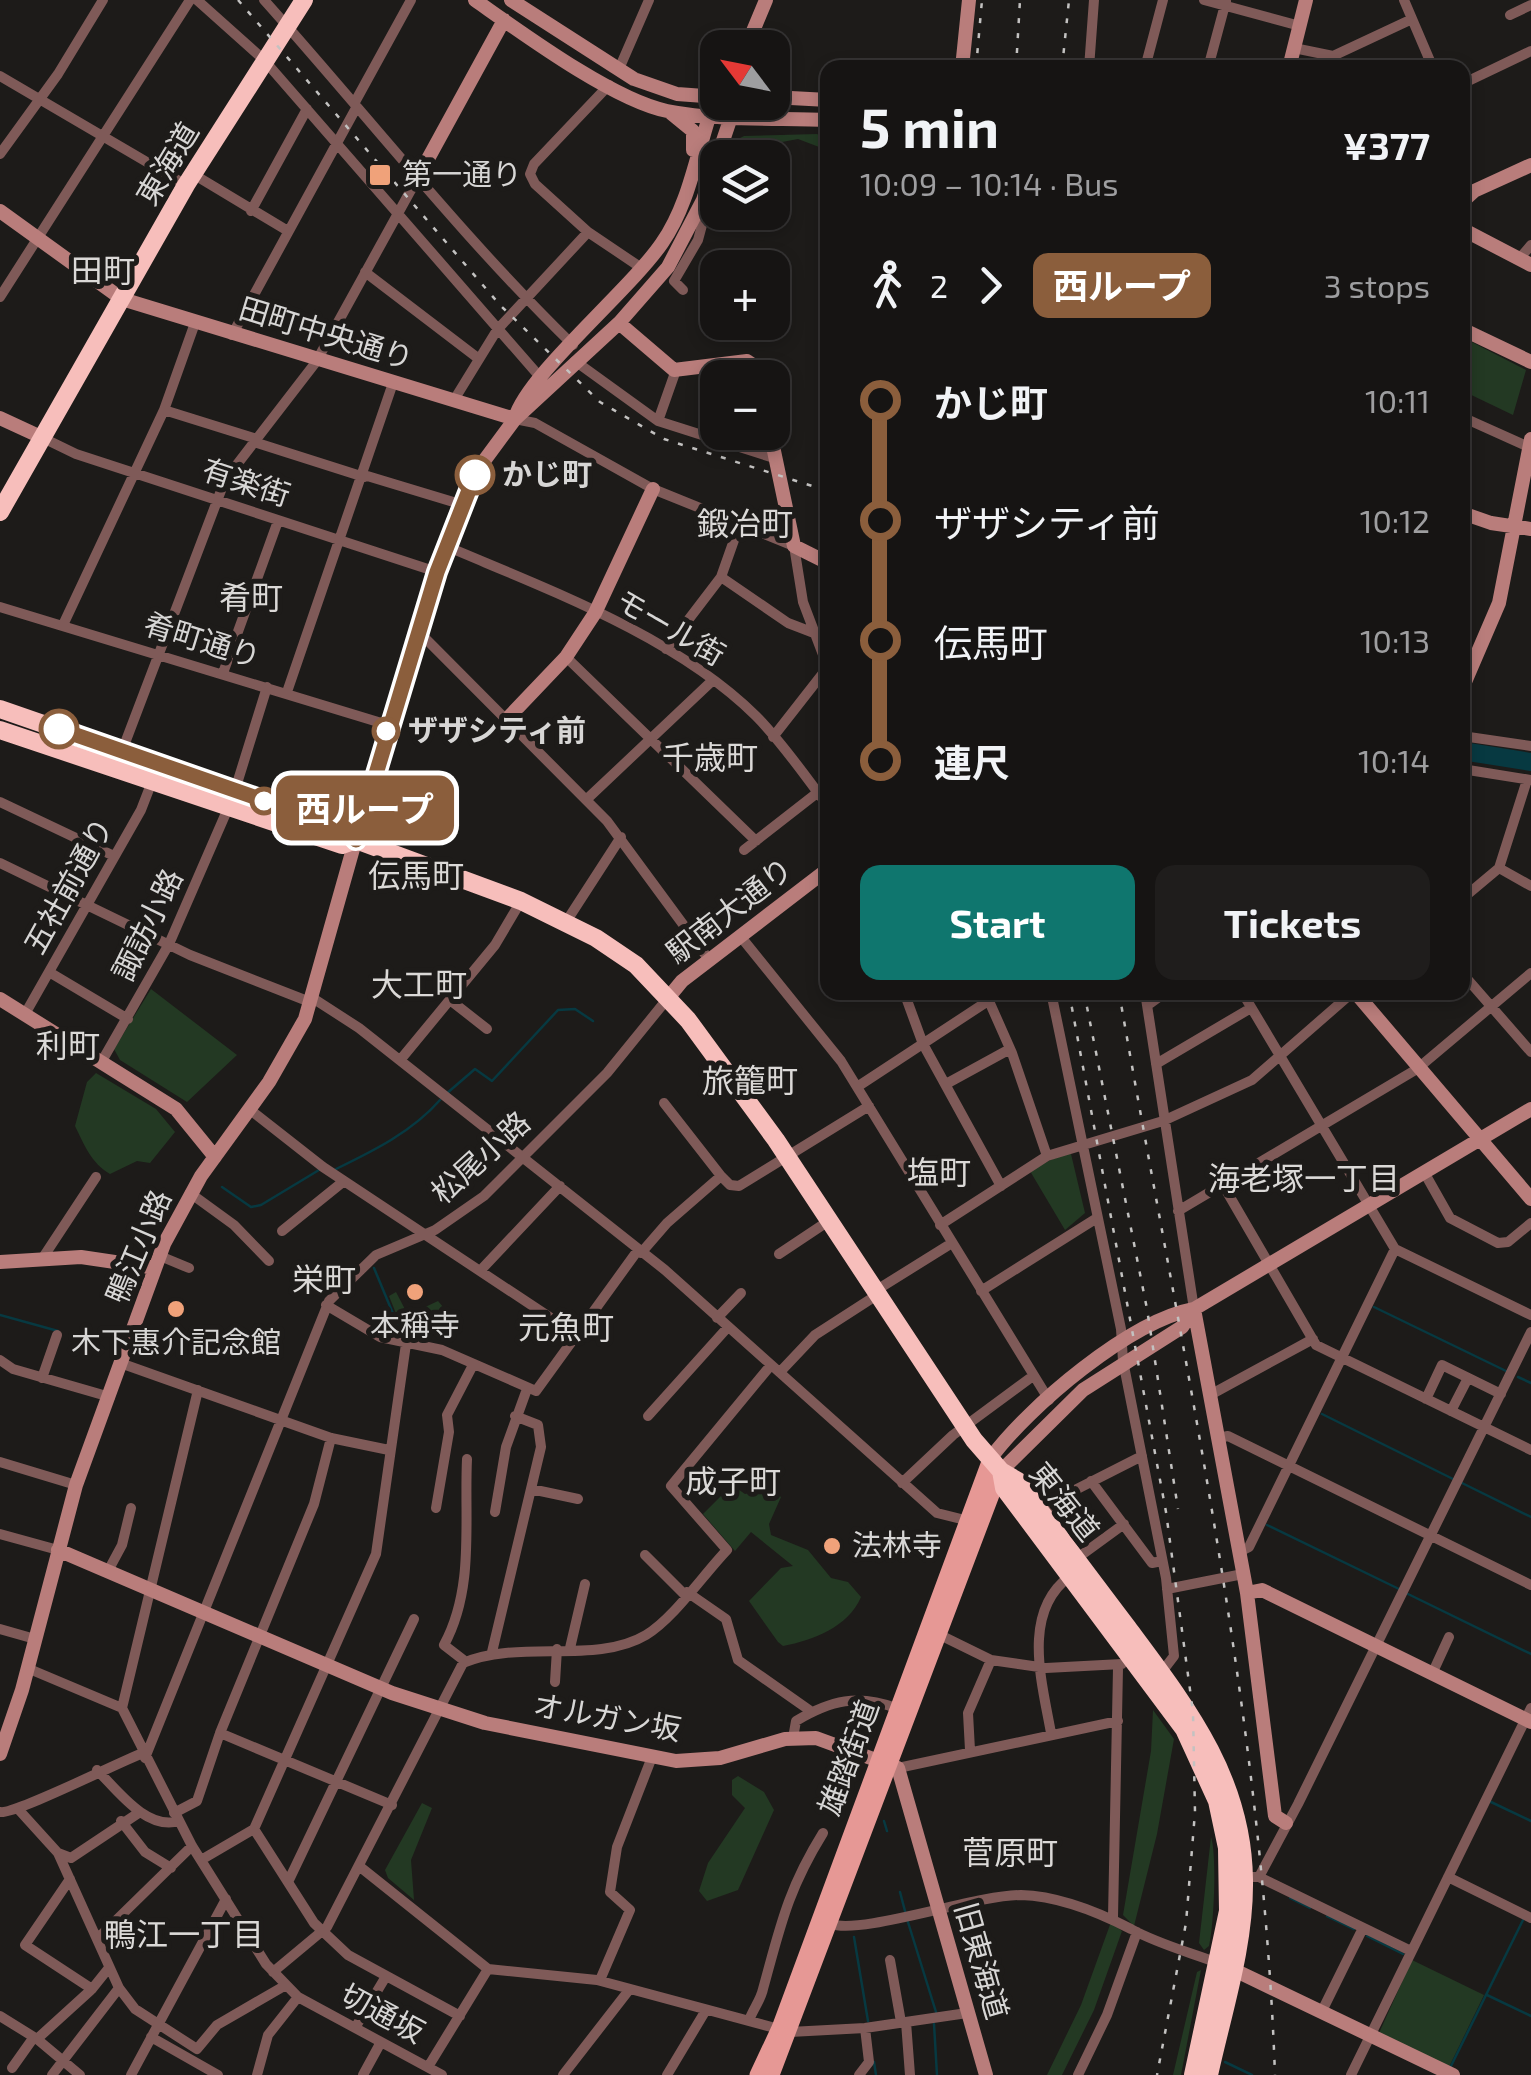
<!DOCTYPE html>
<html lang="en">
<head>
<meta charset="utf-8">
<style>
	:root { --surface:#161413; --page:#1f1d1c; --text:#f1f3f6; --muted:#9e9ea0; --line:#353333; --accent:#0f766e }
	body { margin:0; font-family:"Exo 2","Noto Sans JP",sans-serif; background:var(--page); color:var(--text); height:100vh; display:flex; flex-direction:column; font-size:38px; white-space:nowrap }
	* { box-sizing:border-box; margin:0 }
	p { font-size:32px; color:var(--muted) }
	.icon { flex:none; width:55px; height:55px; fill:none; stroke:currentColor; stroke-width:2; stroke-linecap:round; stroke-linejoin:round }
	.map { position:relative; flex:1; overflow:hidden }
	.side { position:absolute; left:820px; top:60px; width:650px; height:940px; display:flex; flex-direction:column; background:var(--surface); border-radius:20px; box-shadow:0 5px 15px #0003,0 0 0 2px var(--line) }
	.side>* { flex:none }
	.badge { padding:0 20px; border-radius:15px; font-size:35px; line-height:65px }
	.needle { width:65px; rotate:302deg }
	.fabs { position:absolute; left:700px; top:30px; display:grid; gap:20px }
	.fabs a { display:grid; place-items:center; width:90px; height:90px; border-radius:20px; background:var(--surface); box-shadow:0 5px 15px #0003,0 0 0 2px var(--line); font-size:50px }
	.map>.badge { position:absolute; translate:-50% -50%; box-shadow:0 0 0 5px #fff }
	.legs { display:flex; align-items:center; gap:15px; height:110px; padding:0 40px; font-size:32px }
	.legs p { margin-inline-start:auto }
	.summary { display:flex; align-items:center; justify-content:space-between; height:170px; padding:0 40px }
	h1 { font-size:55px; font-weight:700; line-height:75px }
	.cta { display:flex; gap:20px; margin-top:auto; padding:20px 40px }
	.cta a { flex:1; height:115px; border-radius:20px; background:var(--accent); color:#fff; font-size:40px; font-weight:700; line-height:115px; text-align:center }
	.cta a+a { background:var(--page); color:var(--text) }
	ul { padding:0 40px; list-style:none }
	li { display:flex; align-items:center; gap:35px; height:120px; font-size:38px }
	li i { display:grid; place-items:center; width:15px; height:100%; margin:0 12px; background:currentColor }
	li i::after { content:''; width:25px; height:25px; margin:-12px; border:8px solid; border-radius:50%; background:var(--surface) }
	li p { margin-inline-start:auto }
	li:first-child i { background:linear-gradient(#0000 50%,currentColor 0) }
	li:last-child i { background:linear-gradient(currentColor 50%,#0000 0) }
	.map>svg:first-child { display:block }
</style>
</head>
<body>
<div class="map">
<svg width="1531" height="2075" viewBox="0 0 1531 2075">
	<rect width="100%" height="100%" fill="#1d1b19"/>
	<path fill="#233923" d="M817 134 827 139V150L798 139 766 145 761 142 744 157H730L738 139 744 136Z
		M1462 337 1526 370 1513 415 1463 391Z
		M151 989 237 1055 187 1102 120 1060 114 1049Z
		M96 1073 156 1109 175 1132 150 1163 137 1161 110 1174C91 1163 84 1144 75 1126L87 1082Z
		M1064 1153 1071 1154 1085 1213 1065 1230 1030 1171Z
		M396 1292 408 1315 438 1301 450 1315 440 1320 426 1344 407 1341 389 1296Z
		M732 1485 745 1494 769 1488 781 1497 769 1524 771 1535 808 1550 831 1578 848 1582 861 1597C848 1627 814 1640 783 1646L778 1642 749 1601 781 1568 793 1566 751 1532 735 1551 703 1514Z
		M1153 1710 1174 1739 1157 1834 1134 1926 1123 1915 1151 1751Z
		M738 1776 764 1792 774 1810 738 1890 707 1901 699 1891 708 1863 745 1808 732 1795V1780Z
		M422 1803 432 1808 411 1860 414 1900 388 1878 385 1870Z
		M1211 1837C1217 1854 1214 1926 1209 1946L1204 1950 1199 1943Z
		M1111 1922 1122 1931 1094 2010 1062 2075H1047L1081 2005Z
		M1412 1960 1484 1995 1449 2067 1379 2033Z
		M1201 1970 1181 2075H1173L1197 1972Z"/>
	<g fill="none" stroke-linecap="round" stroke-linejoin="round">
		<path stroke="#073941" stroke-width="2.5" d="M446 1094 475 1069 492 1081 558 1010 575 1009 593 1021
			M336 1169C373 1151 412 1132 440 1100
			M222 1187 251 1207 261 1205 319 1170
			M374 1268 404 1340
			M1374 1307 1506 1371
			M0 1315 58 1331
			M1518 1377 1531 1383
			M1322 1414 1453 1479
			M1462 1483 1531 1517
			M1267 1525 1399 1589
			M1408 1594 1531 1654
			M1491 1802 1531 1821
			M884 1821 887 1831
			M900 1892 905 1911
			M1290 1898 1310 1908
			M1327 1916 1354 1929
			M907 1919 936 2012
			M1367 1936 1403 1954
			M854 1937 868 2021
			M1487 1995 1531 2016
			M934 2024 937 2075
			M874 2062 876 2075
			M1225 2062 1252 2075
			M1451 2066 1523 1920"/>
		<path stroke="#073941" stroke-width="18" d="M1462 751 1531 762"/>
		<path stroke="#7f5a58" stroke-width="10" d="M197 0 264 60 540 377
			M264 0C367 115 461 236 573 345
			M1204 0 1300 26
			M1404 0 1433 68
			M1510 15 1531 5
			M1294 48 1333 56 1410 20
			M1089 68 1094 0
			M1145 68 1163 0
			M1208 68 1226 1
			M619 69 649 0
			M0 76 186 185
			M1462 84 1531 51
			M609 85 534 164 530 174 535 184 588 232 643 269
			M355 102 411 0
			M0 154 58 74 103 0
			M193 174 288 231
			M251 211 307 109
			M1519 259 1531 245
			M365 272 479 359
			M683 290 674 281 698 240 711 192
			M0 297 190 0
			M232 335 355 110
			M575 361 658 421 774 458
			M454 400 497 330 588 232
			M164 410 257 439
			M1462 417 1529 447
			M515 419 535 423 653 489 794 546 803 602 828 668
			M658 421 676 370
			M41 437 76 454 437 572
			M254 442 364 477
			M364 475 460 504
			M446 546C549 590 675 636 756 716 782 742 805 776 828 806
			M721 577 788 623 814 633
			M0 607 388 725
			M63 625 164 410 195 323
			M419 632 607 821 710 961
			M666 649 721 577 739 526
			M566 657 756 841
			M223 673 278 521
			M287 692 393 383
			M1462 736 1531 746
			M773 737 827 668
			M122 751 225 480 316 362 417 179
			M1462 769 1531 780
			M235 790 267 687
			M587 799 713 680
			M0 802 114 856
			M744 850 817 793
			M0 863 190 955 310 1002 311 997 359 1028 665 1270 937 1513 965 1520
			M1499 868 1531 886
			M1462 899 1499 868 1527 780
			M566 922 621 837
			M741 937 841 1061 1049 1400
			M49 972 128 1019
			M1462 973 1531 1052
			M904 992 923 1044 1001 1186
			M985 992 1012 1053 1047 1156
			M1051 992 1121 1329 1123 1361 1166 1578 1174 1656 1161 1673
			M1145 992 1194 1309
			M1242 992 1395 1249 1531 1315
			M450 1000 487 1029
			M1148 1005 1166 992
			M25 1014 141 810 153 779
			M401 1059 495 945 521 901
			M102 1061 169 944 229 806
			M1156 1064 1251 1008
			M946 1084 1010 1049
			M857 1087 988 1001
			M664 1103 721 1176
			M249 1109 323 1167 575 1334
			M1424 1172 1450 1218 1498 1243 1508 1242 1531 1223
			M1223 1185 1316 1345 1531 1450
			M190 1193 234 1225 269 1261
			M1178 1211 1417 1069 1531 973
			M940 1225 1047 1156 1163 1121 1252 1080 1353 992
			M282 1231 344 1181
			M641 1253 667 1223 721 1176 730 1185 739 1186 869 1106
			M779 1254 830 1220
			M160 1256 189 1268
			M42 1259 96 1177
			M480 1271 560 1186
			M875 1291 952 1243
			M981 1291 1097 1218
			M326 1305 380 1337 442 1350 536 1391 638 1250
			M717 1318 741 1293
			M0 1360 13 1369 110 1397
			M123 1364 331 1438 389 1450
			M780 1372 815 1335 877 1295
			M42 1378 57 1335
			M198 1390 122 1708 192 1846 266 1964 298 1997 442 2075
			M1210 1395 1313 1339
			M1426 1399 1442 1365 1501 1394
			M1451 1411 1468 1378
			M648 1416 728 1327
			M331 1438 314 1504 220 1733 392 1805
			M1218 1438 1228 1436 1531 1585
			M0 1462 76 1485
			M1091 1481 1152 1563 1162 1561
			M902 1483 953 1435 1033 1376
			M531 1489 578 1499
			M436 1508 449 1432 447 1415 473 1365
			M495 1512 506 1447 527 1389
			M1043 1515 1077 1489 1142 1456
			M0 1534 58 1550
			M1239 1552 1249 1547 1395 1249
			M645 1555 685 1595
			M1076 1559 1124 1524
			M108 1571 122 1545 131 1508
			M1167 1589 1243 1574
			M687 1592 726 1619 738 1660 812 1712
			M0 1629 35 1639
			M940 1635 991 1660 1046 1668 1122 1664
			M570 1648 585 1584
			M492 1652 541 1447 538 1425 515 1416
			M466 1662 444 1645C475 1588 464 1521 467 1459
			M27 1668 122 1708
			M1432 1674 1449 1637
			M555 1682 557 1649
			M1051 1733C1042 1682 1021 1612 1070 1576
			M793 1738 796 1721C831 1700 858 1694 896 1708
			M970 1750 968 1713 991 1660
			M145 1758 329 1301 376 1255 435 1230 484 1196 607 1073 668 998
			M898 1768 1118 1721
			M97 1770C118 1791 147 1831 179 1821
			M19 1810 58 1853 119 1988 135 2009 197 2049 217 2025 286 1985
			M0 1812C14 1815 119 1762 143 1753
			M174 1813 197 1801 220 1733
			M121 1821 145 1852 171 1868
			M254 1829 314 1923 348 1955 460 2016
			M58 1853 71 1858 140 1812
			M201 1860 254 1829 376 1554 406 1344
			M359 1866 488 1969 597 1980 790 2032 865 2028 967 2013
			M1244 1877H1259L1298 1804 1531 1332
			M1259 1877 1411 1951
			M1448 1877 1531 1918
			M70 1879 25 1945 92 1989
			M288 1882 414 1619
			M1113 1917 1118 1668
			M831 1924C862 1935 975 1895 1021 1895 1060 1896 1098 1912 1131 1929 1158 1944 1189 1952 1218 1963
			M98 1938 192 1846
			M890 1960 901 2022
			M273 1972 327 1927 463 1663C519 1639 596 1665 646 1635 674 1618 703 1575 727 1550L671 1486 771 1365
			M600 1980 630 1910 610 1892 617 1847 652 1757
			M1322 2011 1363 1928
			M0 2016 37 2039 80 2075
			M750 2018C754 2008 761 1999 763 1989 780 1928 787 1891 823 1833
			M906 2022 910 2075
			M355 2028 385 1978
			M151 2037 218 2075
			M37 2039 92 1989 108 1969
			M428 2067 488 1969
			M12 2068 34 2037
			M52 2075 119 1988
			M131 2075 226 1899
			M257 2075 268 2035 298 1997
			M363 2075 381 2042
			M563 2075 629 1990
			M667 2075 706 2010
			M859 2075 869 2062 865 2028
			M1078 2075 1107 2015 1137 1932
			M1351 2075 1531 1708"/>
		<path stroke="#b97d7b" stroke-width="14" d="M475 0C522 33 613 100 667 111 718 121 775 118 828 120
			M511 0 634 79 677 94 718 97
			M746 48 766 0
			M962 68 969 0
			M1289 68 1306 0
			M772 97 828 100
			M671 113 693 131V150
			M417 179 504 20
			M1462 202 1474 191 1531 165
			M0 211 122 299 515 419
			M1462 229 1531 265
			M619 323 674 370 747 361 756 367 759 378
			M1462 329 1531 362
			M0 418 41 437
			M515 418C527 375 630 290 662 243 688 206 696 157 710 114L721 102
			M770 432 794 546 828 563
			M1462 513 1491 523 1531 529
			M1462 689 1499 603 1531 439
			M508 718 566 657 595 613 653 489
			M1355 992 1531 1199
			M668 998 682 981 828 869
			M0 999 176 1109 215 1157
			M0 1262 81 1257 155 1268
			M1194 1309 1247 1593 1275 1816 1286 1823
			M990 1459C1029 1406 1130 1321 1194 1309L1531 1109
			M1001 1471 1083 1390 1182 1327 1194 1309
			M58 1550 392 1693 485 1723 676 1761 720 1758 785 1739 816 1738 898 1768 986 2075
			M1247 1593 1262 1590 1531 1722
			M0 1754 22 1690 76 1485 164 1244 201 1176 269 1082 305 1019 388 725 460 504 481 465 515 419 619 323 668 267 703 200 731 117 726 102
			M1228 1967 1453 2075"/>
		<path stroke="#e69895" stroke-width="15" d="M757 2075 779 2028 990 1459
			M772 2075 1001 1471"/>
		<path stroke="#f7bebb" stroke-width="18" d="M0 512 186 185 304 0
			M0 709 346 829 356 840 521 901 596 938 636 965 688 1020 776 1140 974 1440 1001 1471 1018 1481C1054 1530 1091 1579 1128 1628 1186 1706 1243 1778 1244 1880 1245 1945 1223 2011 1209 2075
			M0 730 342 845 356 840
			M1001 1471 1004 1488 1184 1729 1217 1801 1227 1848 1228 1911 1193 2075"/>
		<path stroke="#c3c2c1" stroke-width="2.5" stroke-dasharray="5 10" stroke-linecap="butt" d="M238 0 500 305 600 402 664 439 828 491
			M976 68 982 0
			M1016 68 1020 0
			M1062 68 1069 0
			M1069 992 1166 1512 1193 1712 1195 1812 1186 1923 1157 2075
			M1084 992 1147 1309 1178 1509
			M1119 992C1181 1351 1262 1710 1275 2075"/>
	</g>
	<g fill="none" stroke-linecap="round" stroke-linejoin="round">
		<defs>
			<path id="line-1" d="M59 729 346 829 356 840 437 572 475 475"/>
		</defs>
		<use href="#line-1" stroke="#fff" stroke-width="22"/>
		<use href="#line-1" stroke="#8b5e3c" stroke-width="15"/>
	</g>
	<g fill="#f0a27a" stroke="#1d1b19" stroke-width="4">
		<rect x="368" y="163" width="24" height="24" rx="5"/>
		<circle cx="415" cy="1292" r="10"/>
		<circle cx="176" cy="1309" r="10"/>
		<circle cx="832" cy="1546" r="10"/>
	</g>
	<g fill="#fff" stroke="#8b5e3c" stroke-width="5">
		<circle cx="475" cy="475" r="18"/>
		<circle cx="59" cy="729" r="18"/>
		<circle cx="386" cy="731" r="12"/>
		<circle cx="264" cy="801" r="12"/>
	</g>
	<g text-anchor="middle" stroke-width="10" stroke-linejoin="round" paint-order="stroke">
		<g font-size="30" fill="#d7d6d5" stroke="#1d1b19">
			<text transform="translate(168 164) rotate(-59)" y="10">東海道</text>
			<text transform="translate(326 334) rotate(17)" y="10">田町中央通り</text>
			<text transform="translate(246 483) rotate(18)" y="10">有楽街</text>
			<text transform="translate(670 628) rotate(30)" y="10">モール街</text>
			<text transform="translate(202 641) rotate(17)" y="10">肴町通り</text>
			<text transform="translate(69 886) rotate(-61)" y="10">五社前通り</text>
			<text transform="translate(730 911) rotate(-38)" y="10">駅南大通り</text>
			<text transform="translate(148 925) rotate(-64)" y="10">諏訪小路</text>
			<text transform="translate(481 1158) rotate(-42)" y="10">松尾小路</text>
			<text transform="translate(139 1247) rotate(-67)" y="10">鴨江小路</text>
			<text transform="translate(1064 1502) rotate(51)" y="10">東海道</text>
			<text transform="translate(607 1718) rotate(10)" y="10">オルガン坂</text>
			<text transform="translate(849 1758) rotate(-70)" y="10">雄踏街道</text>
			<text transform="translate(981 1961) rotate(74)" y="10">旧東海道</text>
			<text transform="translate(382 2014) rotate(28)" y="10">切通坂</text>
		</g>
		<g font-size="30" fill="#d7d6d5" stroke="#1d1b19" text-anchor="start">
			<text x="402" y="185">第一通り</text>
			<text x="415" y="1336" text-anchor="middle">本稱寺</text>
			<text x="176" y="1353" text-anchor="middle">木下惠介記念館</text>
			<text x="852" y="1556">法林寺</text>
		</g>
		<g font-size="30" font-weight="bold" fill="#d7d6d5" stroke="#1d1b19" text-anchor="start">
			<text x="502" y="485">かじ町</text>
			<text x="408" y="741">ザザシティ前</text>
		</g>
		<g font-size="32" fill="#dbd9d7" stroke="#1d1b19">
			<text x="103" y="282">田町</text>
			<text x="745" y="535">鍛冶町</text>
			<text x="251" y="609">肴町</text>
			<text x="710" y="769">千歳町</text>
			<text x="416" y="887">伝馬町</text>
			<text x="419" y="996">大工町</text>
			<text x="68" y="1057">利町</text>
			<text x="750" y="1092">旅籠町</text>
			<text x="939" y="1184">塩町</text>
			<text x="1304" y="1190">海老塚一丁目</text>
			<text x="324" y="1291">栄町</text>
			<text x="566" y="1339">元魚町</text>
			<text x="733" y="1493">成子町</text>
			<text x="1010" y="1864">菅原町</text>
			<text x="184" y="1946">鴨江一丁目</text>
		</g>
	</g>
</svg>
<div class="fabs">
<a><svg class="needle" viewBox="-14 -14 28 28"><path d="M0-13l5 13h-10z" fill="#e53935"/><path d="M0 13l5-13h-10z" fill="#9e9ea0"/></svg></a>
<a><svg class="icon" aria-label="layers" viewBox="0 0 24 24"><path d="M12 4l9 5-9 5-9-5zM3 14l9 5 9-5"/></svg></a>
<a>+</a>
<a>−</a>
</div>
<b class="badge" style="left:365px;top:808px;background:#8b5e3c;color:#fff">西ループ</b>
<section class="side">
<div class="summary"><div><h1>5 min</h1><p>10:09 – 10:14 · Bus</p></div><b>¥377</b></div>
<div class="legs"><svg class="icon" aria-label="walk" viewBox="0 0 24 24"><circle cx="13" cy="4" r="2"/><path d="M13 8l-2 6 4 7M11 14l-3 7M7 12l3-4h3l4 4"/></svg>2<svg class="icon" aria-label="forward" viewBox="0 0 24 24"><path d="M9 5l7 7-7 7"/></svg><b class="badge" style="background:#8b5e3c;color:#fff">西ループ</b><p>3 stops</p></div>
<ul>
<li><i style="color:#8b5e3c"></i><b>かじ町</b><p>10:11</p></li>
<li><i style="color:#8b5e3c"></i><span>ザザシティ前</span><p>10:12</p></li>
<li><i style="color:#8b5e3c"></i><span>伝馬町</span><p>10:13</p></li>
<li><i style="color:#8b5e3c"></i><b>連尺</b><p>10:14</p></li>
</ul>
<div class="cta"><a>Start</a><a>Tickets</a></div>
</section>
</div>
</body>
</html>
